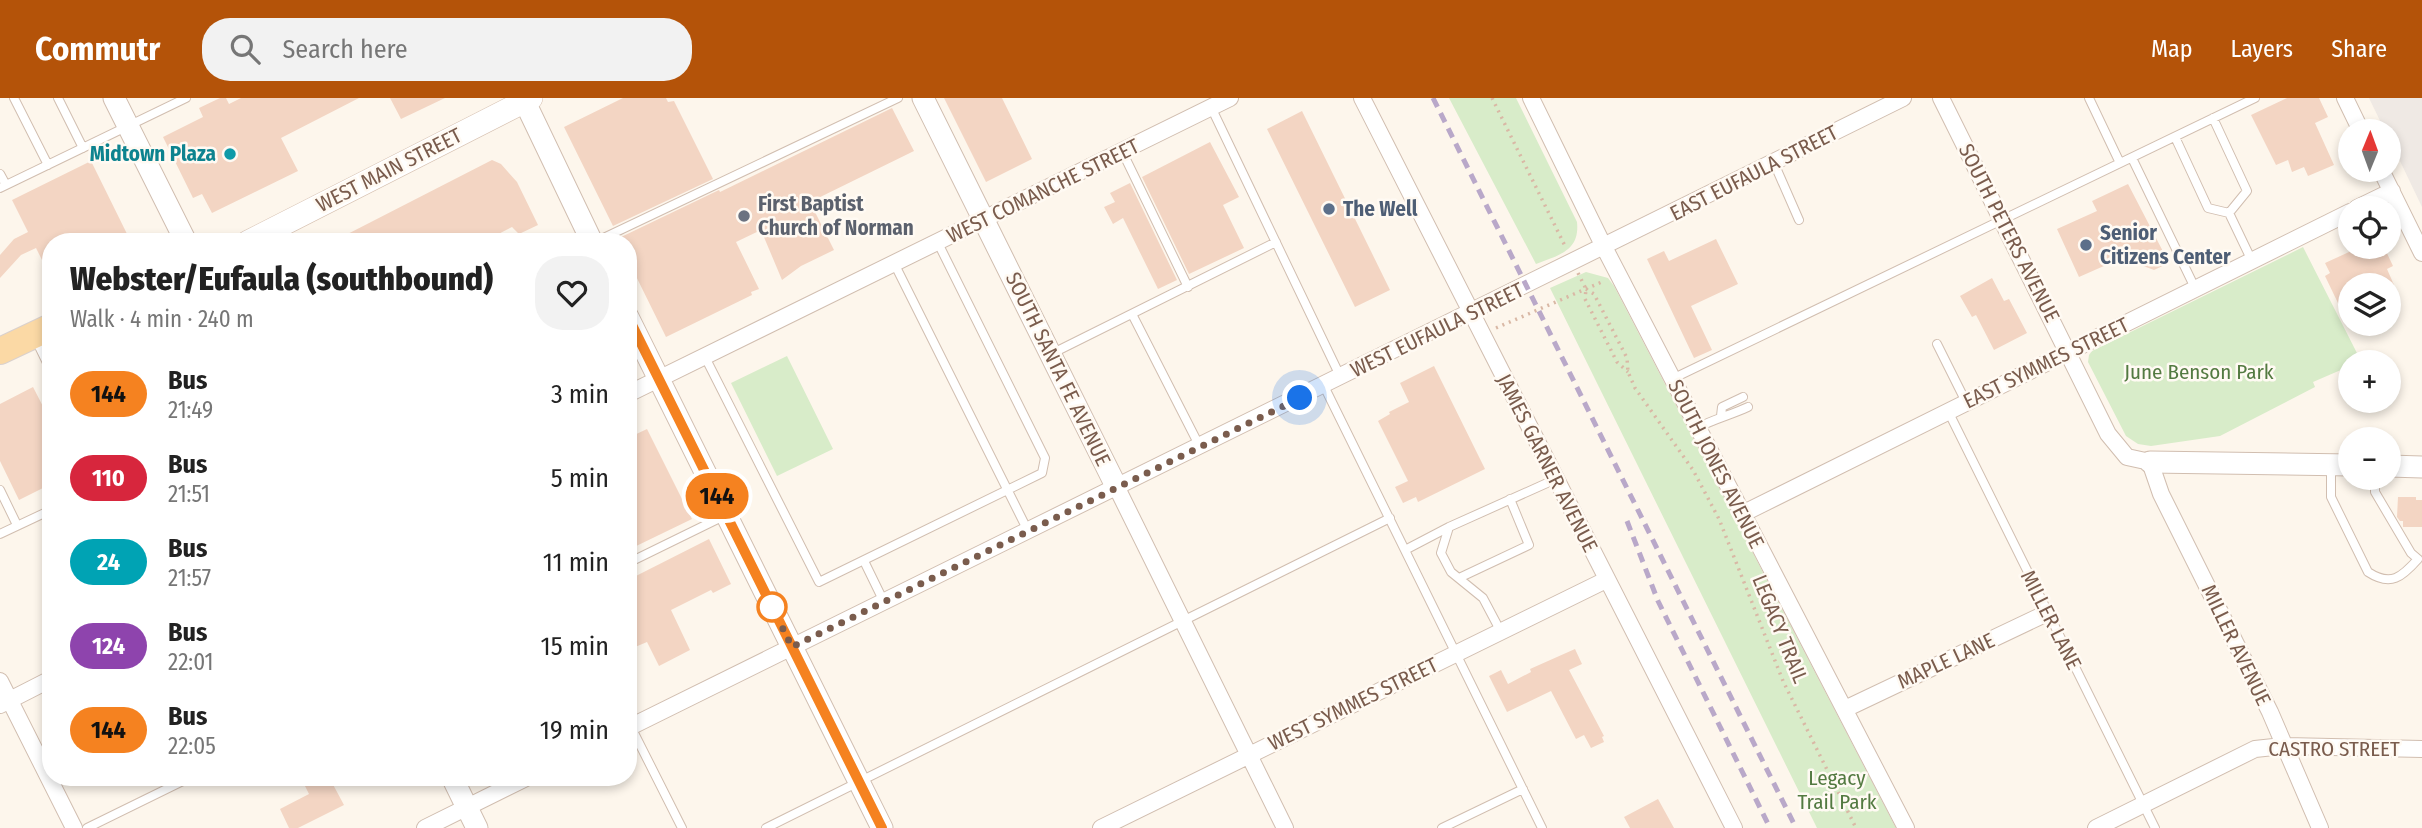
<!DOCTYPE html>
<html lang="en">
<head>
<meta charset="utf-8">
<style>
	:root { --surface:#fff; --page:#f2f2f2; --text:#222; --muted:#767676; --accent:#b45309 }
	body { margin:0; font-family:"Fira Sans Condensed",sans-serif; background:var(--page); color:var(--text); height:100vh; display:flex; flex-direction:column; font-size:26px; white-space:nowrap }
	* { box-sizing:border-box; margin:0 }
	p { font-size:23px; color:var(--muted) }
	.icon { flex:none; width:38px; height:38px; fill:none; stroke:currentColor; stroke-width:2; stroke-linecap:round; stroke-linejoin:round }
	.map { position:relative; flex:1; overflow:hidden }
	.drawer { position:absolute; left:42px; top:135px; width:595px; height:553px; display:flex; flex-direction:column; background:var(--surface); border-radius:28px; box-shadow:0 4px 10px #0003 }
	.drawer>* { flex:none }
	.badge { padding:0 14px; border-radius:23px; font-size:24px; line-height:46px }
	.needle { width:46px; rotate:1deg }
	.controls { position:absolute; left:2338px; top:21px; display:grid; gap:14px }
	.controls a { display:grid; place-items:center; width:63px; height:63px; border-radius:50%; background:var(--surface); box-shadow:0 4px 10px #0003; font-size:35px }
	.you { position:absolute; width:35px; height:35px; margin:-18px; border:5px solid #fff; border-radius:50%; background:#1a73e8; box-shadow:0 0 0 10px #1a73e833 }
	.map>.badge { position:absolute; translate:-50% -50%; box-shadow:0 0 0 4px #fff }
	.round { display:grid; place-items:center; flex:none; width:74px; height:74px; border-radius:28px; background:var(--page) }
	.headline { display:flex; align-items:center; justify-content:space-between; height:119px; padding:0 28px }
	h1 { font-size:33px; font-weight:800; line-height:52px }
	ul { padding:0; list-style:none }
	li { display:flex; align-items:center; gap:21px; height:84px; padding:0 28px }
	li div { flex:1 }
	li b { display:block; font-size:26px }
	li em { font-style:normal }
	li .badge { min-width:77px; font-weight:700; text-align:center }
	header { display:flex; align-items:center; gap:42px; box-sizing:border-box; height:98px; padding:0 35px; background:var(--accent); color:#fff }
	header strong { font-size:33px }
	nav { display:flex; gap:38px; margin-inline-start:auto; font-size:24px }
	.search { width:490px; height:63px; background:var(--page); display:flex; align-items:center; gap:18px; box-sizing:border-box; padding:0 24px; border-radius:28px; color:var(--muted); font-size:26px }
	.map>svg:first-child { display:block }
</style>
</head>
<body>
<header>
<strong>Commutr</strong>
<div class="search"><svg class="icon" aria-label="search" viewBox="0 0 24 24"><circle cx="10" cy="10" r="6"/><path d="M15 15l6 6"/></svg>Search here</div>
<nav><a>Map</a><a>Layers</a><a>Share</a></nav>
</header>
<div class="map">
<svg width="2422" height="730" viewBox="0 0 2422 730">
	<rect width="100%" height="100%" fill="#fdf6ec"/>
	<path fill="#efe9e4" d="M2369 0H2422V109L2389 40V33H2385Z"/>
	<path fill="#d8ecc9" d="M1449 0H1516L1577 124C1580 153 1559 157 1536 166Z
		M2303 149 2361 263 2350 264V268L2313 284 2315 289 2220 338 2151 348 2138 346 2126 338 2088 264 2089 257 2092 253Z
		M1586 174 1608 180 1614 188 1896 730H1817L1550 190Z
		M787 258 833 351 777 378 731 285Z"/>
	<path fill="#f3d5c3" d="M220 0H226L229 6 241 0H359L281 40 298 73 212 115 202 96 193 100 163 39 203 19 199 10Z
		M390 0H445L401 21Z
		M623 0H666L668 4 674 3 713 81 613 128 564 29Z
		M944 0H1002L1032 61 986 84Z
		M2287 0H2319L2328 19 2315 25 2334 67 2308 78 2304 69 2292 74 2288 62 2276 67 2251 17Z
		M892 10 914 53 810 104 834 152 801 168 782 182 761 132 736 144 759 191 751 194 752 197 666 239 628 162V144H620L619 140 719 92 720 94Z
		M1302 13 1390 192 1355 209 1267 31Z
		M1210 44 1239 99 1223 107 1244 150 1189 176 1142 79Z
		M492 62 501 66 517 84 538 127 519 136 512 129 483 144H332Z
		M91 63 131 144H51V180L36 150 21 157 0 180V157L14 141 28 134 12 102Z
		M1130 85 1177 182 1158 191 1123 120 1113 126 1104 109 1115 104 1110 95Z
		M2128 86 2169 165 2154 172 2122 160 2079 179 2057 131 2097 113 2092 103Z
		M1716 141 1738 186 1691 208 1712 252 1694 260 1647 161 1664 153 1669 163Z
		M2360 149H2384L2393 168 2387 171 2394 187H2350V230L2325 178 2330 175 2325 165Z
		M1992 180 2004 203 2009 201 2027 235 1994 252 1976 217 1972 219 1960 198Z
		M1434 268 1485 371 1418 404 1416 399 1403 405 1395 389 1408 383 1378 323 1390 316 1389 314 1409 304 1400 285Z
		M33 289 51 324V386L19 402 0 363V306Z
		M647 331 692 421 628 452V340Z
		M2398 399H2416V402H2422V429H2403V423H2400L2397 419Z
		M709 441 731 486 713 495 711 492 671 512 690 552 659 568 647 544 628 552V482Z
		M1575 551 1582 566 1569 572 1604 638 1602 639 1604 644 1591 650 1584 637 1576 641 1551 593 1507 614 1489 578 1501 572 1508 586 1531 574 1530 571Z
		M313 679H329L344 707 298 730H289L280 711 309 696 303 684Z
		M1658 701 1674 730H1630L1624 719Z"/>
	<g fill="none" stroke-linecap="round" stroke-linejoin="round">
		<defs>
			<path id="service" d="M14 0 48 67
				M58 0 83 50
				M2089 0 2120 65
				M1211 9 1341 280
				M2213 20 2247 93 2229 115
				M2175 39 2208 110 2229 115 2252 163
				M1122 53 1188 189
				M2132 60 2195 190
				M1774 65 1799 122
				M0 76 6 87
				M0 90 186 0
				M595 144 898 0
				M895 167 1028 433
				M1132 216 1200 349
				M35 240 51 273
				M1937 246 1966 304
				M1051 256 1276 144
				M705 259 819 484 1042 375 1045 360 938 145
				M1672 281 2255 0
				M1324 288 1542 730
				M1948 313 2155 730
				M1721 318 1722 309 1743 299
				M1697 330C1714 321 1731 317 1748 309
				M2331 369V399L2368 474C2391 489 2402 479 2418 461L2411 455 2375 394V380
				M0 392 17 427
				M0 436 51 412
				M1405 452 1449 429
				M864 463 884 504
				M628 465 726 417
				M1459 480 1529 447 1510 401
				M1501 534 1483 500 1451 474 1441 455 1449 429 1556 381
				M631 629 682 730
				M87 730 191 679
				M766 730 1390 420
				M1442 730 1523 691"/>
			<path id="minor" d="M1362 0 1734 730
				M1531 0 1604 149 1906 730
				M1941 0 2108 336 2127 359 2150 364 2161 396 2270 614 2320 730
				M2345 0 2361 33
				M2381 72 2422 155
				M2357 110 2392 93
				M628 296 1230 0
				M1117 390 1285 730
				M1742 416 2350 114
				M0 583 74 730
				M0 607 51 581
				M1845 611 2047 515
				M628 630 1903 0
				M425 730 528 679
				M1101 730 1606 482
				M2096 730 2255 651 2283 648 2422 651"/>
			<path id="tertiary" d="M114 0 186 144
				M523 0 592 144
				M923 0 1117 390
				M628 219 882 730
				M2150 364 2350 367
				M2389 368 2422 369
				M452 679 477 730"/>
			<path id="secondary" d="M248 144 531 0"/>
			<path id="primary" d="M0 253 51 229"/>
		</defs>
		<use href="#service" stroke="#d1beb0" stroke-width="10"/>
		<use href="#minor" stroke="#d1beb0" stroke-width="18"/>
		<use href="#tertiary" stroke="#d1beb0" stroke-width="23"/>
		<use href="#secondary" stroke="#d6c0b0" stroke-width="24"/>
		<use href="#primary" stroke="#dad1cd" stroke-width="28"/>
		<path stroke="#d9b8a5" stroke-width="3.5" stroke-dasharray="2 5" stroke-linecap="butt" d="M1492 0 1566 150
			M1578 175 1586 191 1585 201 1617 264 1628 274
			M1586 191 1594 196 1627 260 1628 274 1635 290 1693 372 1719 421 1783 583 1856 730
			M1496 230 1604 183"/>
		<use href="#service" stroke="#fff" stroke-width="8"/>
		<use href="#minor" stroke="#fff" stroke-width="16"/>
		<use href="#tertiary" stroke="#fff" stroke-width="21"/>
		<use href="#secondary" stroke="#fff" stroke-width="23"/>
		<use href="#primary" stroke="#fbd9a5" stroke-width="26"/>
		<path stroke="#b9a8c9" stroke-width="5" stroke-dasharray="10 7" stroke-linecap="butt" d="M1433 0 1796 730
			M1627 423 1658 503 1770 730"/>
	</g>
	<g fill="none" stroke-linecap="round" stroke-linejoin="round">
		<defs>
			<path id="line" d="M628 219 882 730"/>
		</defs>
		<use href="#line" stroke="#fff" stroke-width="16"/>
		<use href="#line" stroke="#f58220" stroke-width="10"/>
		<path stroke="#7a5c4d" stroke-width="7" stroke-dasharray="0 12.6" d="M772 509 769 503 792 549 1300 300"/>
	</g>
	<circle fill="#0f9aa8" stroke="#fffaf3" stroke-width="2.5" cx="230" cy="56" r="7"/>
	<g fill="#5c6f8a" stroke="#fffaf3" stroke-width="2.5">
		<circle cx="1329" cy="111" r="7"/>
		<circle cx="2086" cy="147" r="7"/>
	</g>
	<circle fill="#6b7280" stroke="#fffaf3" stroke-width="2.5" cx="744" cy="118" r="7"/>
	<circle fill="#fff" stroke="#f58220" stroke-width="3.5" cx="772" cy="509" r="14"/>
	<g text-anchor="middle" stroke-width="5" stroke-linejoin="round" paint-order="stroke">
		<g font-size="21" font-weight="bold" fill="#0d838f" stroke="#fffaf3" text-anchor="end">
			<text x="216" y="63">Midtown Plaza</text>
		</g>
		<g font-size="21" fill="#7a5c4d" stroke="#fffaf3">
			<text transform="translate(389 72) rotate(-27)" y="7">WEST MAIN STREET</text>
			<text transform="translate(1754 75) rotate(-27)" y="7">EAST EUFAULA STREET</text>
			<text transform="translate(1043 93) rotate(-26)" y="7">WEST COMANCHE STREET</text>
			<text transform="translate(2009 135) rotate(63)" y="7">SOUTH PETERS AVENUE</text>
			<text transform="translate(1437 232) rotate(-26)" y="7">WEST EUFAULA STREET</text>
			<text transform="translate(2046 265) rotate(-26)" y="7">EAST SYMMES STREET</text>
			<text transform="translate(1058 271) rotate(64)" y="7">SOUTH SANTA FE AVENUE</text>
			<text transform="translate(1547 365) rotate(63)" y="7">JAMES GARNER AVENUE</text>
			<text transform="translate(1716 366) rotate(63)" y="7">SOUTH JONES AVENUE</text>
			<text transform="translate(2051 522) rotate(63)" y="7">MILLER LANE</text>
			<text transform="translate(1780 531) rotate(68)" y="7">LEGACY TRAIL</text>
			<text transform="translate(2236 547) rotate(64)" y="7">MILLER AVENUE</text>
			<text transform="translate(1946 563) rotate(-25)" y="7">MAPLE LANE</text>
			<text transform="translate(1353 606) rotate(-26)" y="7">WEST SYMMES STREET</text>
			<text x="2334" y="658">CASTRO STREET</text>
		</g>
		<g font-size="21" font-weight="bold" fill="#5b616d" stroke="#fffaf3" text-anchor="start">
			<text x="758" y="113">First Baptist<tspan x="758" dy="24">Church of Norman</tspan></text>
		</g>
		<g font-size="21" font-weight="bold" fill="#4e5e75" stroke="#fffaf3" text-anchor="start">
			<text x="1343" y="118">The Well</text>
			<text x="2100" y="142">Senior<tspan x="2100" dy="24">Citizens Center</tspan></text>
		</g>
		<g font-size="21" fill="#537a41" stroke="#fffaf3">
			<text x="2199" y="281">June Benson Park</text>
			<text x="1837" y="687">Legacy<tspan x="1837" dy="24">Trail Park</tspan></text>
		</g>
	</g>
</svg>
<div class="controls">
<a><svg class="needle" viewBox="-14 -14 28 28"><path d="M0-13l5 13h-10z" fill="#e53935"/><path d="M0 13l5-13h-10z" fill="#767676"/></svg></a>
<a><svg class="icon" aria-label="locate" viewBox="0 0 24 24"><circle cx="12" cy="12" r="6"/><path d="M12 2v4M12 18v4M2 12h4M18 12h4"/></svg></a>
<a><svg class="icon" aria-label="layers" viewBox="0 0 24 24"><path d="M12 4l9 5-9 5-9-5zM3 14l9 5 9-5"/></svg></a>
<a>+</a>
<a>−</a>
</div>
<div class="you" style="left:1300px;top:300px"></div>
<b class="badge" style="left:717px;top:398px;background:#f58220;color:#111">144</b>
<section class="drawer">
<div class="headline"><div><h1>Webster/Eufaula (southbound)</h1><p>Walk · 4 min · 240 m</p></div><a class="round"><svg class="icon" aria-label="heart" viewBox="0 0 24 24"><path d="M12 20l-8-8c-3-5 5-10 8-4 3-6 11-1 8 4z"/></svg></a></div>
<ul>
<li><span class="badge" style="background:#f58220;color:#111">144</span><div><b>Bus</b><p>21:49</p></div><em>3 min</em></li>
<li><span class="badge" style="background:#d7263d;color:#fff">110</span><div><b>Bus</b><p>21:51</p></div><em>5 min</em></li>
<li><span class="badge" style="background:#00a3b4;color:#fff">24</span><div><b>Bus</b><p>21:57</p></div><em>11 min</em></li>
<li><span class="badge" style="background:#8e44ad;color:#fff">124</span><div><b>Bus</b><p>22:01</p></div><em>15 min</em></li>
<li><span class="badge" style="background:#f58220;color:#111">144</span><div><b>Bus</b><p>22:05</p></div><em>19 min</em></li>
</ul>
</section>
</div>
</body>
</html>
